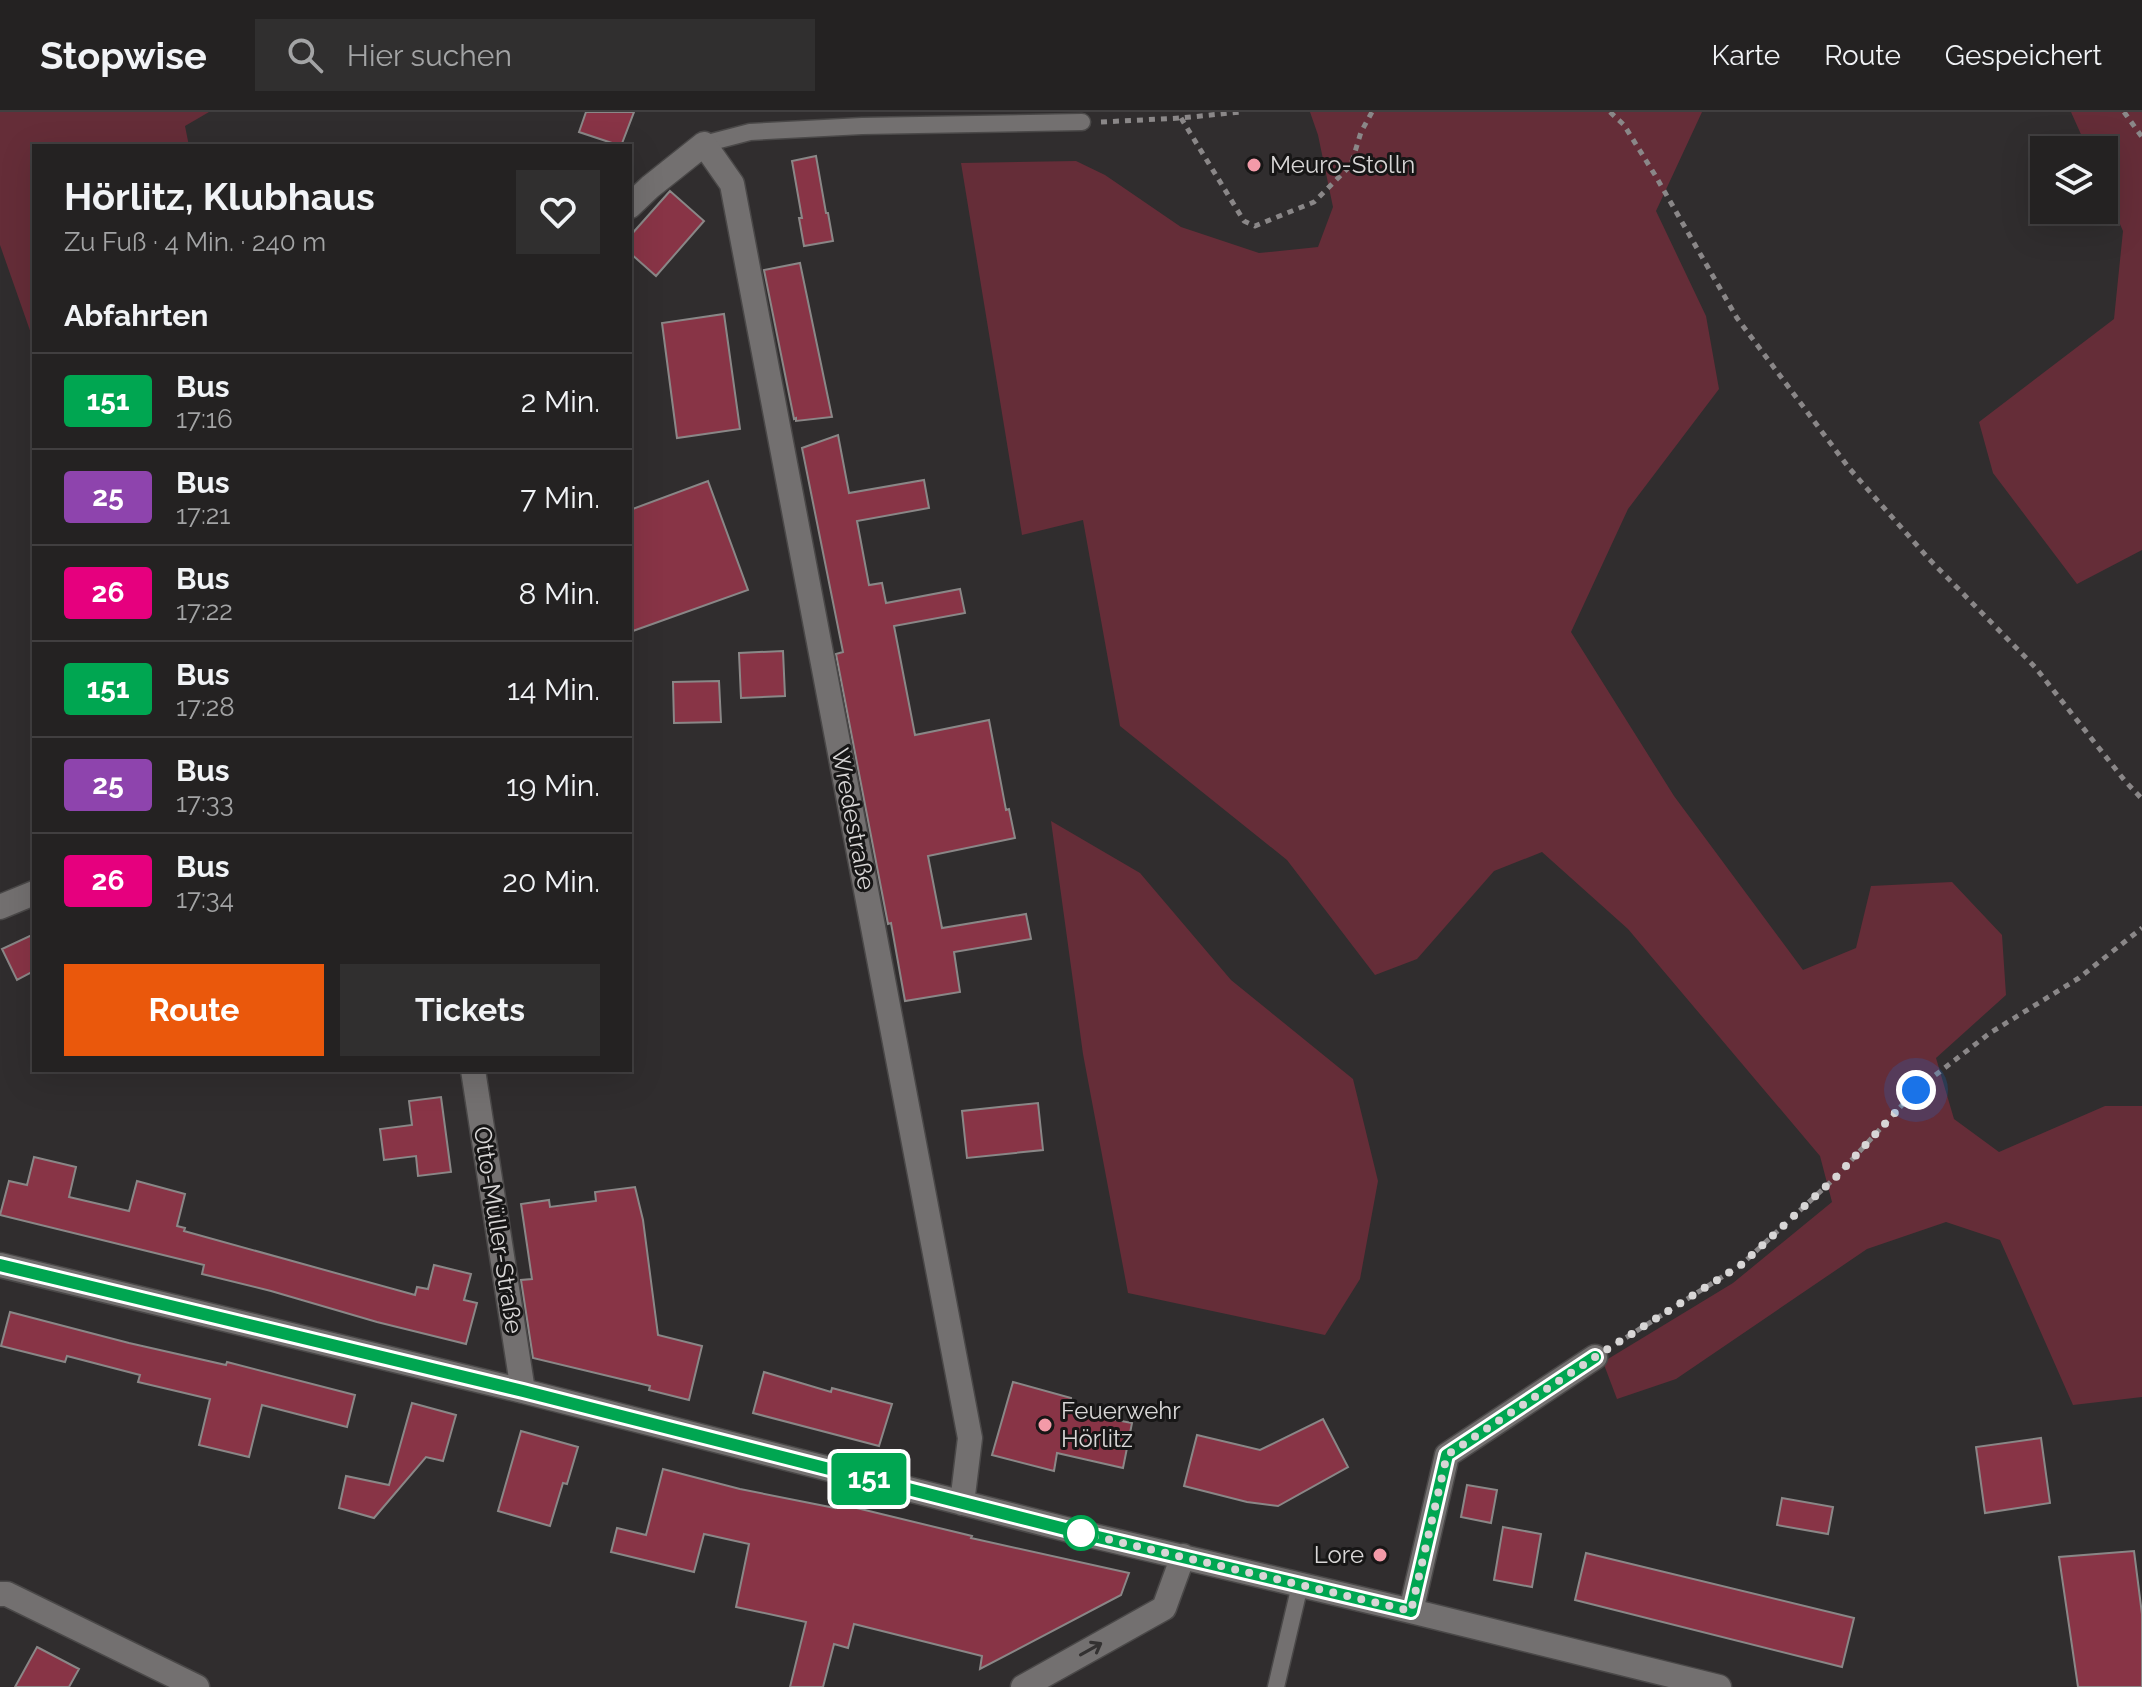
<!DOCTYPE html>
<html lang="de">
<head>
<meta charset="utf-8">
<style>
	:root { --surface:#242222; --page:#302f2f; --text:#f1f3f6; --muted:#a3a4a5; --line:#413f40; --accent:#ea580c }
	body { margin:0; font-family:Raleway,sans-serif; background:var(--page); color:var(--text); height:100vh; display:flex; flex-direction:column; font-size:30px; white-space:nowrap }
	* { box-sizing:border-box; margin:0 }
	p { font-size:26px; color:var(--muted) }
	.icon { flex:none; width:44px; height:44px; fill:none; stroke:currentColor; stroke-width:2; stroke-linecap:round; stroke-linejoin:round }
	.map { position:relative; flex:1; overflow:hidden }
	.details { position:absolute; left:32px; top:32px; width:600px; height:928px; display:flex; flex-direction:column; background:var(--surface); border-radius:0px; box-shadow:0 8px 32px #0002,0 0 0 2px var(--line) }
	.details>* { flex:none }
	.badge { padding:0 16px; border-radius:6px; font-size:28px; line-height:52px }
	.controls { position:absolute; left:2030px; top:24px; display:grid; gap:16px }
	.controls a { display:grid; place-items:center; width:88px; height:88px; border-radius:0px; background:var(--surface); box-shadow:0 8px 32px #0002,0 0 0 2px var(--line); font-size:40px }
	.you { position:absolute; width:40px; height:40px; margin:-20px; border:6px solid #fff; border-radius:50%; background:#1a73e8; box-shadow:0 0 0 12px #1a73e833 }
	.map>.badge { position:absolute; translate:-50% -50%; box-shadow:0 0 0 4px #fff }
	h2 { padding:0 32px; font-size:30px; line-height:72px }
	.round { display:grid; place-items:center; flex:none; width:84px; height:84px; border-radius:0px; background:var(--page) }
	.headline { display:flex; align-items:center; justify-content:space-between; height:136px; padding:0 32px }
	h1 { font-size:38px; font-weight:700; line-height:60px }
	.cta { display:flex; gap:16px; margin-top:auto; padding:16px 32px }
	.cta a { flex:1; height:92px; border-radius:0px; background:var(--accent); color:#fff; font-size:32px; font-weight:700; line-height:92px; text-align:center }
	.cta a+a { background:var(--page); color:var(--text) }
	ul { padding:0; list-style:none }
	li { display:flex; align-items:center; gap:24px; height:96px; padding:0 32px; border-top:2px solid var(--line) }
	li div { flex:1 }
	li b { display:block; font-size:30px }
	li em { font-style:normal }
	li .badge { min-width:88px; font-weight:700; text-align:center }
	header { display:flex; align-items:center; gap:48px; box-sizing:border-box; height:112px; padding:0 40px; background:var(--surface); border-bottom:2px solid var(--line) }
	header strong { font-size:38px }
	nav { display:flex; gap:44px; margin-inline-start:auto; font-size:28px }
	.search { width:560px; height:72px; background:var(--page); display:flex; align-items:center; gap:20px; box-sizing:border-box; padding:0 28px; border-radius:0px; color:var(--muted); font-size:30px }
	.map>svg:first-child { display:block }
</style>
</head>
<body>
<header>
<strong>Stopwise</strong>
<div class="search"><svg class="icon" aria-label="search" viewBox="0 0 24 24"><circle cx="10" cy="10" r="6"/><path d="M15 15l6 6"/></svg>Hier suchen</div>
<nav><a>Karte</a><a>Route</a><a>Gespeichert</a></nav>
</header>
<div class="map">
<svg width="2142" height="1575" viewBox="0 0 2142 1575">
	<rect width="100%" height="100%" fill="#302d2e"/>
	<path fill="#652d38" d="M0 0H209L185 14 189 34H34V230L0 133Z
		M1310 0H1702L1656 99 1706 204 1719 277 1628 397 1571 520 1674 684 1803 858 1856 836 1871 774 1952 770 2002 823 2006 883 1936 946 1954 1007 1999 1040 2105 994H2142V1285L2073 1293 2000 1128 1946 1110 1867 1137 1676 1267 1617 1287 1603 1250 1733 1171 1832 1090 1820 1044 1628 817 1542 740 1494 759 1417 847 1375 863 1287 748 1120 614 1083 408 1022 423 961 51 1076 49 1105 63 1181 115 1259 141 1318 135 1333 95 1318 23Z
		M2071 0H2142V438L2077 472 1993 361 1979 310 2114 207 2123 119 2104 76V38H2088Z
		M1051 709 1140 761 1231 868 1353 967 1378 1069 1360 1167 1325 1223 1128 1181 1083 942Z"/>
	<path fill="#883446" stroke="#8a8787" stroke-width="2" d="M586 0H634L621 34 579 20Z
		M816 44 826 101H828L833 129 804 134 799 106H802L792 49Z
		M670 79 704 109 656 164 630 141V124Z
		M800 151 832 305 796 309V306L794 307 764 158Z
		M724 202 740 317 677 326 662 211Z
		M838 323 849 381 924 368 929 396 857 409 869 473 882 471 886 491 960 477 965 501 894 514 915 623 989 608 1006 698 1009 697 1015 726 928 744 942 816 1026 802 1031 827 954 840 960 880 905 889 891 811 888 812 836 542 843 540 802 336Z
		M708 369 748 478 630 520V398Z
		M783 539 785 584 741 586 739 541Z
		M719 569 721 610 674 611 673 570Z
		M34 822V859L17 868 2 837Z
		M441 985 451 1060 418 1064 416 1044 384 1048 380 1017 412 1013 409 989Z
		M1038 991 1043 1038 967 1046 962 999Z
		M34 1045 76 1055 69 1085 129 1099 137 1069 185 1082 177 1114 185 1116 184 1119 415 1183 417 1175 428 1177 434 1153 471 1162 464 1188 477 1191 466 1232 377 1210 271 1179 202 1162 204 1153 0 1103 9 1069 27 1073Z
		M635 1075 643 1108 658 1223 702 1234 689 1288 649 1278 650 1274 533 1246 521 1168 532 1167 521 1092 549 1088 550 1095 596 1089 595 1080Z
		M10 1200 129 1231 226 1253 227 1250 355 1283 347 1315 262 1293 249 1345 199 1333 210 1287 138 1270 140 1263 67 1244 65 1250 1 1234Z
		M764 1260 831 1280 832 1276 892 1292 879 1334 753 1301Z
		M1013 1270 1071 1286 1069 1299 1132 1311 1123 1356 1057 1341 1054 1359 992 1343Z
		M412 1291 456 1303 443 1349 426 1345 374 1406 339 1396 346 1364 389 1373Z
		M1323 1307 1348 1355 1278 1394 1247 1390 1184 1374 1197 1323 1260 1338Z
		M521 1319 578 1335 567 1372 563 1371 550 1414 498 1399Z
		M2041 1326 2050 1391 1985 1401 1976 1335Z
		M663 1357 740 1377 835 1396 836 1391 972 1424 971 1426 1129 1461 1121 1483 980 1557 982 1544 854 1512 848 1536 834 1532 823 1575H790L806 1510 736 1495 749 1432 704 1422 694 1460 611 1440 617 1416 646 1423Z
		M1467 1373 1497 1378 1491 1411 1461 1405Z
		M1782 1386 1833 1395 1828 1422 1777 1413Z
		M1503 1415 1541 1422 1532 1475 1494 1468Z
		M2134 1439 2142 1502V1575H2078L2059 1445Z
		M1586 1441 1854 1506 1842 1555 1575 1488Z
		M37 1535 79 1557 69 1575H15Z"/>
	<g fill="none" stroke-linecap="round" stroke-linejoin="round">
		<defs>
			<path id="lane" d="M704 32 750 20 862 14 1082 10
				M1276 1575 1300 1473"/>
			<path id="street" d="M630 94 650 75 704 32 732 72 970 1326 962 1391
				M0 795 34 781
				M473 958 523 1279
				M0 1153 523 1279 1081 1421 1411 1499 1719 1575
				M0 1482H7L197 1575
				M1411 1499 1447 1343 1595 1245
				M1023 1575 1164 1496 1183 1444"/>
		</defs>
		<use href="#lane" stroke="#4a4848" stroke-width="19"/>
		<use href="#street" stroke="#4a4848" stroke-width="27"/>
		<path stroke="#8a8788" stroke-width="5" stroke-dasharray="6 6" stroke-linecap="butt" d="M1610 0 1624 13 1655 63 1737 206 1849 356 1929 447 2035 555 2125 669 2142 687
			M2124 0 2142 25
			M1181 6 1244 109 1255 114 1314 90 1351 53 1361 20 1372 0
			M1101 10 1181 6 1240 0
			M1616 1232 1741 1153 1836 1065 1916 978 1990 921 2079 866 2142 816"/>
		<use href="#lane" stroke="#737070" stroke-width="16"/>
		<use href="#street" stroke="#737070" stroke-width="24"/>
	</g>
	<defs><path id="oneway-shaft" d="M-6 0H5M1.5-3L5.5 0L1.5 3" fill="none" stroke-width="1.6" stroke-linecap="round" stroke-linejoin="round" transform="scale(2)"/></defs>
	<use stroke="#333131" href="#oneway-shaft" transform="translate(1091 1537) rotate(-29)"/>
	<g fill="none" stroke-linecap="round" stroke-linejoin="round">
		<defs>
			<path id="line" d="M0 1153 523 1279 1081 1421 1411 1499 1447 1343 1595 1245"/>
		</defs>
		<use href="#line" stroke="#fff" stroke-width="18"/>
		<use href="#line" stroke="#00a651" stroke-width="12"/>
		<path stroke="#d8d6d6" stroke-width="8" stroke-dasharray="0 14.4" d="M1081 1421 1411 1499 1447 1343 1595 1245 1741 1153 1836 1065 1916 978"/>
	</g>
	<g fill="#f39aa8" stroke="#171616" stroke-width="3">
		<circle cx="1254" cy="53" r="8"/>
		<circle cx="1045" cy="1313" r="8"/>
		<circle cx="1380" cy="1443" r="8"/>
	</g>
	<circle fill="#fff" stroke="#00a651" stroke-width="4" cx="1081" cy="1421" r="16"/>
	<g text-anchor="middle" stroke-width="6" stroke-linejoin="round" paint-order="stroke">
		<g font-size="24" fill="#d8d6d6" stroke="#171616" text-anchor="start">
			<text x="1270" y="61">Meuro-Stolln</text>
			<text x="1061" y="1307">Feuerwehr<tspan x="1061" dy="28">Hörlitz</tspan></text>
			<text x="1364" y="1451" text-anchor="end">Lore</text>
		</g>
		<g font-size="24" fill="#d8d6d6" stroke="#171616">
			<text transform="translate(853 707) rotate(79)" y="8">Wredestraße</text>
			<text transform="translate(498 1118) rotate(81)" y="8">Otto-Müller-Straße</text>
		</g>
	</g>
</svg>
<div class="controls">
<a><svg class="icon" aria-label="layers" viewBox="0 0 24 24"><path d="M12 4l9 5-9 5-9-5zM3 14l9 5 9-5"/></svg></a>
</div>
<div class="you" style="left:1916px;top:978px"></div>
<b class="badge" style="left:869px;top:1367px;background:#00a651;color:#fff">151</b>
<section class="details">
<div class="headline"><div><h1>Hörlitz, Klubhaus</h1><p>Zu Fuß · 4 Min. · 240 m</p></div><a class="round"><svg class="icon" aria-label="heart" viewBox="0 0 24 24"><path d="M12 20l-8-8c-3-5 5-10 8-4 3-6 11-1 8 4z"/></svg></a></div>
<h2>Abfahrten</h2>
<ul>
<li><span class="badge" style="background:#00a651;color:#fff">151</span><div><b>Bus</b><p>17:16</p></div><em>2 Min.</em></li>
<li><span class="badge" style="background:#8e44ad;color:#fff">25</span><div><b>Bus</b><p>17:21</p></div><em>7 Min.</em></li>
<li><span class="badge" style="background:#e6007e;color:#fff">26</span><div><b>Bus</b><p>17:22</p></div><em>8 Min.</em></li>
<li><span class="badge" style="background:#00a651;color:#fff">151</span><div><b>Bus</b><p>17:28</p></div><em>14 Min.</em></li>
<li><span class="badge" style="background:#8e44ad;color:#fff">25</span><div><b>Bus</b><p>17:33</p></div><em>19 Min.</em></li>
<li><span class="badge" style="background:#e6007e;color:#fff">26</span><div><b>Bus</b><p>17:34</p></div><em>20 Min.</em></li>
</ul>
<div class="cta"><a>Route</a><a>Tickets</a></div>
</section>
</div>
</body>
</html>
